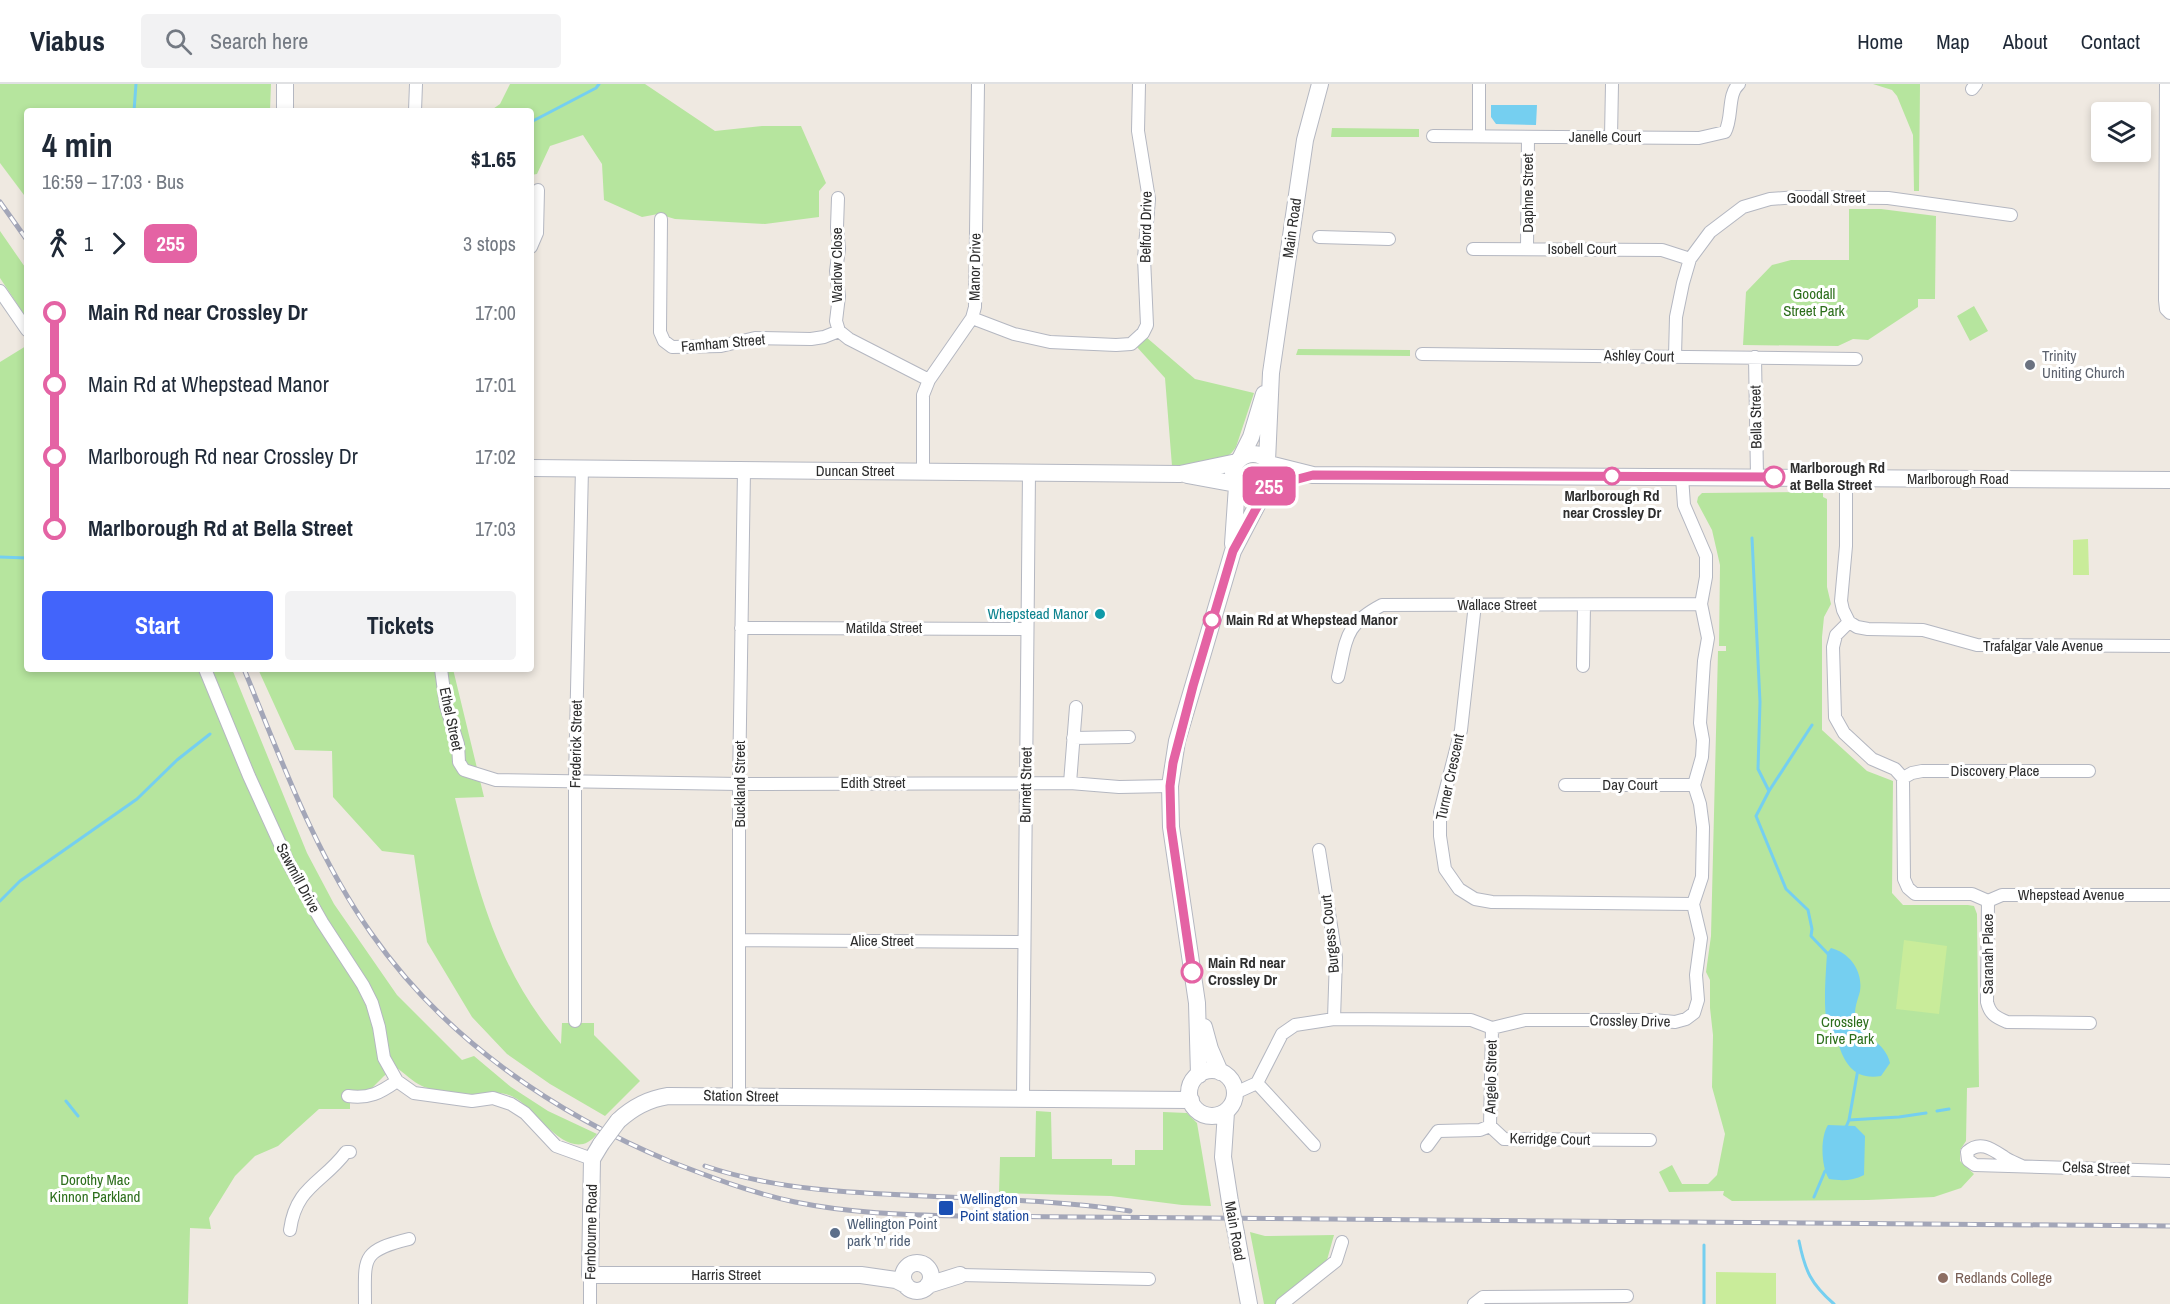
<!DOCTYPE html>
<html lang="en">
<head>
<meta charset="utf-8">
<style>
	:root { --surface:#fff; --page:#f2f2f3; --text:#1f2937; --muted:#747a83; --line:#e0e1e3; --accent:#4264fb }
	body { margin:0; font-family:"Archivo Narrow",sans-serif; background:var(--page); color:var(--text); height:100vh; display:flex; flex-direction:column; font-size:22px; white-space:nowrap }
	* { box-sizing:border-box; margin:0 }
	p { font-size:20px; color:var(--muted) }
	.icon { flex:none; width:33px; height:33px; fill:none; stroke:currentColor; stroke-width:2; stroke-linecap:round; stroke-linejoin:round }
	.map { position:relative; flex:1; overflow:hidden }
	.sheet { position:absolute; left:24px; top:24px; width:510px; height:564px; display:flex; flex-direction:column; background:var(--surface); border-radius:6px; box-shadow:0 3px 9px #0003 }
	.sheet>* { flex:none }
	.badge { padding:0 12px; border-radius:9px; font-size:21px; line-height:39px }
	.fabs { position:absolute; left:2091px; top:18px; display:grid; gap:12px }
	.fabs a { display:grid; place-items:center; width:60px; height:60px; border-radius:6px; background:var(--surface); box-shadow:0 3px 9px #0003; font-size:30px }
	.map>.badge { position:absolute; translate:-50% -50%; box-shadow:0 0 0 3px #fff }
	.legs { display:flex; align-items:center; gap:9px; height:66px; padding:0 18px; font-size:20px }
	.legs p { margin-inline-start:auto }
	.summary { display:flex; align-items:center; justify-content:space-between; height:102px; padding:0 18px }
	h1 { font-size:33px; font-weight:700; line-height:45px }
	.button { display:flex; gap:12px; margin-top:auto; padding:12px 18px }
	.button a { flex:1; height:69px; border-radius:6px; background:var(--accent); color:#fff; font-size:24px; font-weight:700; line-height:69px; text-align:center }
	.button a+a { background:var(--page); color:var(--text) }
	ul { padding:0 18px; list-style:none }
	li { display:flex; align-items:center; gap:21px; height:72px; font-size:22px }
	li i { display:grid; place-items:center; width:9px; height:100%; margin:0 8px; background:currentColor }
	li i::after { content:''; width:15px; height:15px; margin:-8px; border:4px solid; border-radius:50%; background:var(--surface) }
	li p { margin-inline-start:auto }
	li:first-child i { background:linear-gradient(#0000 50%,currentColor 0) }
	li:last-child i { background:linear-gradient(currentColor 50%,#0000 0) }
	header { display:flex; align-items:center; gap:36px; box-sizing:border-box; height:84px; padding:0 30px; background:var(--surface); border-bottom:2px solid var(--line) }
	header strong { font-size:28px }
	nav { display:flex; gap:33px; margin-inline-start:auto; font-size:21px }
	.search { width:420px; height:54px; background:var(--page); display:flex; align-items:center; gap:15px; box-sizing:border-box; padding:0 21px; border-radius:6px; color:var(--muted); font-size:22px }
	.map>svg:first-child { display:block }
</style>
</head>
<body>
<header>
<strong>Viabus</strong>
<div class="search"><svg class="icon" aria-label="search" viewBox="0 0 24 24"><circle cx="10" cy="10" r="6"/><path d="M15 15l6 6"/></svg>Search here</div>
<nav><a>Home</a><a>Map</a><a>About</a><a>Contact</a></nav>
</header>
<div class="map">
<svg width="2170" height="1220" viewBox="0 0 2170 1220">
	<rect width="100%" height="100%" fill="#efe9e1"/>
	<path fill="#b6e59e" d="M0 0H271L270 27H27V115L0 79Z
		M510 0H645L715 47 762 42H801L826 99 819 107V133L765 140 675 135 658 130 642 133 604 116 602 80 583 51 550 62 537 90 531 91V27H490L500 20Z
		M1873 0H1920L1919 107H1914L1913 51 1897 12 1892 6Z
		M1332 44 1419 45V53H1331Z
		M1849 125H1881L1936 132 1935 215H1918V223L1868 256 1853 255 1838 262 1743 261 1746 208 1772 181 1791 176H1849Z
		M0 147 27 186V235L0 194Z
		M1974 222 1988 247 1970 257 1957 232Z
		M1146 253 1195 295 1254 309 1236 363C1223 384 1194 382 1172 382L1165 294 1136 262Z
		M26 262 27 585H232L307 769 334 820 397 911 462 976 474 972 511 1003 548 1027 597 1050C571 1083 539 1029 517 1015 502 1005 488 1011 472 1010 460 1010 433 1007 422 1002 413 998 404 989 396 983L384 992 371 1005 350 1016V1025H319L278 1062 255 1072 235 1092 209 1134 211 1145 190 1144 188 1220H0V278Z
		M1298 265 1410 266V272L1296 271Z
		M1823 408V413L1827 415V503L1831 520 1824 533 1822 553V646L1867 687 1893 697 1892 809 1903 821H1968L1974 822 1977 830 1979 1003 1967 1004 1966 1057 1960 1066V1077L1974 1090 1961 1104 1934 1113 1868 1116 1732 1117 1723 1111 1724 1107 1669 1108 1659 1088 1672 1081 1682 1100H1708L1717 1091 1725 1050 1712 1003 1713 951 1710 924V896L1706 888 1711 852 1718 567H1726V562H1719L1720 481 1712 446 1697 418 1698 413 1702 409Z
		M258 585H453L484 713 455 714C478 806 497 886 561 960L562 939H594V951L640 997 605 1032 550 1000 507 970 472 933 427 858 414 771 382 767 333 713 332 667 295 666Z
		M1036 1027 1051 1028 1052 1075H1112V1081H1135V1066H1163V1028L1187 1029 1197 1039 1211 1122 1182 1121 1111 1112 999 1109 1000 1073H1035Z
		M1250 1148 1265 1152 1334 1151 1327 1176 1276 1220H1264Z"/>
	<path fill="#c9ec9a" d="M2088 455 2089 491H2073V456Z
		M1904 856 1947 862 1939 930 1896 925Z
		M1716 1188 1776 1189V1220H1716Z"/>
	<path fill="#75cff0" d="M1491 21H1537L1536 41 1496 40 1491 33Z
		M1831 864C1850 869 1863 887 1860 907 1858 916 1853 926 1856 935 1863 954 1885 957 1890 979L1881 992C1855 996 1845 981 1838 959 1836 952 1830 947 1827 939 1823 922 1826 888 1827 869Z
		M1828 1041 1855 1042 1865 1052 1864 1091C1852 1097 1842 1097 1829 1095 1821 1083 1820 1053 1828 1041Z"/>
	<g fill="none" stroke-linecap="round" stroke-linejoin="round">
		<path stroke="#75cff0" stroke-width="3" d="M134 27 136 0
			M531 38 596 4 599 0
			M1752 454 1760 618 1758 685 1769 707
			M0 473 27 474
			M1812 641 1769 707 1756 732 1786 805 1808 826 1812 845 1811 852 1829 871
			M0 817 20 797 137 715 177 676 210 650
			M66 1017 78 1032
			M1937 1027 1949 1025
			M1849 1036 1899 1033 1926 1029
			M1846 1043 1849 1036 1858 985
			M1814 1113 1825 1087
			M1799 1157C1805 1187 1811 1200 1834 1220
			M1704 1220V1161"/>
		<defs>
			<path id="street" d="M1479 0V52
				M2166 0 2165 216 2166 225 2170 229
				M1972 5 1976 0
				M415 27 416 0
				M1433 52 1699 54 1725 48C1733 34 1727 10 1739 0
				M1611 53 1612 0
				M838 114 837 143 839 165 836 187 839 212 836 237 839 247
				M661 135 660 248 664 257 672 263 721 262 755 254 811 255 824 253 839 247 849 255 929 296
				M1319 153 1389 155
				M531 163 537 149 538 106
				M1473 165 1662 166 1690 175
				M1527 165 1528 53
				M0 207 27 246
				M972 234 1014 250 1050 258 1116 261 1131 260 1143 249 1147 241 1144 174 1149 115 1138 47 1139 0
				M1422 270 1856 275
				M1675 272 1676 233 1683 199 1690 175 1710 148 1743 123 1770 115 1797 113 1888 114 2011 131
				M1755 273 1757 393
				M923 387V311L929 296 972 234 975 223 978 0
				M1846 394V462L1841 517 1843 526 1849 538 1857 543 1868 545 1923 546 1977 561 2170 562
				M1475 520 1461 646 1440 728V752L1445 785 1459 805 1475 815 1492 818 1693 820
				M1849 538 1836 551 1833 563 1835 633 1844 649 1872 675 1895 685 1903 694
				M741 544 1027 545
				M1583 582 1584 521
				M205 585 249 692 290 782 322 838 363 901 372 919 379 943 384 974 397 997
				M441 585 446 622 458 660 459 678 464 686 496 696 739 700 1070 699 1119 703 1170 702
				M1338 593C1347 554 1344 541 1382 521L1701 520
				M1073 654 1129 653
				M1903 694 1904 795 1908 804 1915 810H1972L1988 817 2002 811H2170
				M1903 694 1912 689 1922 687H2089
				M1070 699 1076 623
				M1565 701H1694
				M1319 766 1336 873 1334 935
				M1988 817 1987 918C1990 930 1995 933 2007 938L2090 939
				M740 856 1024 858
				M575 937V696L582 384
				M1257 999 1314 1061
				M1235 1009 1257 999 1282 950 1295 941 1334 935 1471 936 1492 944 1525 936H1653L1675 938 1686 935 1694 929 1698 916 1696 891 1701 854 1693 820 1702 793 1703 743 1700 720 1694 701 1702 673 1703 656 1700 639 1704 577 1708 554 1701 520 1706 493V472L1684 421 1682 393
				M348 1012C369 1015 380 1009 397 997L414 1009 472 1017 493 1014 511 1020 525 1029 556 1062 592 1075
				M739 1013V700L744 386
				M1023 1014 1029 388
				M1490 1042 1492 944
				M1427 1062 1438 1047 1480 1046 1490 1042 1504 1055 1650 1056
				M2022 1082C2016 1079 2009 1077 2004 1073 1992 1065 1980 1056 1967 1068L1968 1076 1975 1081 2170 1087
				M290 1146C296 1102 323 1099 346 1068H350
				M960 1191 1149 1195
				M365 1220C365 1174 360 1167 409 1155
				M590 1220V1191
				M1282 1220 1336 1177 1342 1158
				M1474 1220 1483 1213 1627 1212"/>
			<path id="secondary" d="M285 27V0
				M1233 390a20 20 0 1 1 40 0a20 20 0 1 1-40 0Z
				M1240 375 1251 353 1264 310
				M1267 377 1271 289 1305 56 1320 0
				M1269 380 1313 391 2170 396
				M531 384 1180 390 1237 378
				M1187 391 1236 400
				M1233 460 1237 402
				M1204 943 1210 965 1220 988
				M1189 1009a23 23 0 1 1 46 0a23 23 0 1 1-46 0Z
				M1199 991 1197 919 1171 743 1170 702 1177 657 1233 467 1266 404
				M1226 1028 1223 1073 1230 1118
				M618 1037C633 1023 648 1015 668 1012L1191 1016
				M601 1060 592 1075 590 1191H861L896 1196 906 1201
				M1236 1149 1249 1220
				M903 1193a14 14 0 1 1 28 0a14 14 0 1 1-28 0Z
				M928 1201 960 1191"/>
		</defs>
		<use href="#street" stroke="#b4b7c1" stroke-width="14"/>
		<use href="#secondary" stroke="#b4b7c1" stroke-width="18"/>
		<use href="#street" stroke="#fff" stroke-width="12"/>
		<use href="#secondary" stroke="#fff" stroke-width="16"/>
		<defs>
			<path id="rail" d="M0 118 27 156
				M244 585C281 675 314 768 371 849 444 954 552 1028 669 1077 710 1093 752 1109 795 1118 849 1129 904 1131 960 1132L2170 1142
				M705 1082C776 1106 851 1109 925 1112 994 1115 1062 1117 1130 1127"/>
		</defs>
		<use href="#rail" stroke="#a3a6b8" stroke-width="5"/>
		<use href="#rail" stroke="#fff" stroke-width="3" stroke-dasharray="9" stroke-linecap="butt"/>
		<defs>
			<path id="secondary-bridge" d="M601 1060 618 1037
				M1230 1118 1236 1149"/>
		</defs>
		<use href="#secondary-bridge" stroke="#b4b7c1" stroke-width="18" stroke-linecap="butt"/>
		<use href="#secondary-bridge" stroke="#fff" stroke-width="16"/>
	</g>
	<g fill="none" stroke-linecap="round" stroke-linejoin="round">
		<defs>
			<path id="line-1" d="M1192 888 1171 743 1170 702 1173 679 1193 602 1233 467 1268 403 1313 391 1774 393"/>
		</defs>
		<use href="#line-1" stroke="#fff" stroke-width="14"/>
		<use href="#line-1" stroke="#e463a4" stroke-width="9"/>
	</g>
	<circle fill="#6b7280" stroke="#fff" stroke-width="2" cx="2030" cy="281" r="6"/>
	<g fill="#fff" stroke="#e463a4" stroke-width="3">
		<circle cx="1612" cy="392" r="8"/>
		<circle cx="1774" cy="393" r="10"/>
		<circle cx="1212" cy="536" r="8"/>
		<circle cx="1192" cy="888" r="10"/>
	</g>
	<circle fill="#0f9aa8" stroke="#fff" stroke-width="2" cx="1100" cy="530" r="6"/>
	<rect fill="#1a4fb4" stroke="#fff" stroke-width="2" x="938" y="1116" width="16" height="16" rx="3"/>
	<circle fill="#5c6f8a" stroke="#fff" stroke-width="2" cx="835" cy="1149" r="6"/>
	<circle fill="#8d6e63" stroke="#fff" stroke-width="2" cx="1943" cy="1194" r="6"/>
	<g text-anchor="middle" stroke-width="6" stroke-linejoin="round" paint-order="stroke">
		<g font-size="15" fill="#2e2e2e" stroke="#fff">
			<text x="1605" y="58">Janelle Court</text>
			<text transform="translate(1528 109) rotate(-90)" y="5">Daphne Street</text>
			<text x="1826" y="119">Goodall Street</text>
			<text transform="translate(1146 143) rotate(-89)" y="5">Belford Drive</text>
			<text transform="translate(1292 144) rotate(-82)" y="5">Main Road</text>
			<text x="1582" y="170">Isobell Court</text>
			<text transform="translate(837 181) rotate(-90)" y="5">Warlow Close</text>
			<text transform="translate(975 183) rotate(-89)" y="5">Manor Drive</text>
			<text transform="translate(723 259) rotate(-5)" y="5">Famham Street</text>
			<text transform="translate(1639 272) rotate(1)" y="5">Ashley Court</text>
			<text transform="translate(1756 333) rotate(-91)" y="5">Bella Street</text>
			<text x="855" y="392">Duncan Street</text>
			<text x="1958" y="400">Marlborough Road</text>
			<text x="1497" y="526">Wallace Street</text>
			<text x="884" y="549">Matilda Street</text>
			<text x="2043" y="567">Trafalgar Vale Avenue</text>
			<text transform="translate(451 635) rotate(78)" y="5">Ethel Street</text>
			<text transform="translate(576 660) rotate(-89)" y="5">Frederick Street</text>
			<text x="1995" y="692">Discovery Place</text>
			<text transform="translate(1450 693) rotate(-78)" y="5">Turner Crescent</text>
			<text x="873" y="704">Edith Street</text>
			<text transform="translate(740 700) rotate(-90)" y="5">Buckland Street</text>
			<text transform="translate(1026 701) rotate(-89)" y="5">Burnett Street</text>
			<text x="1630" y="706">Day Court</text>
			<text transform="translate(298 794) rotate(62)" y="5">Sawmill Drive</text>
			<text x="2071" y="816">Whepstead Avenue</text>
			<text transform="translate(1330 850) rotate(-96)" y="5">Burgess Court</text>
			<text x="882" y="862">Alice Street</text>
			<text transform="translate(1988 870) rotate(-90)" y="5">Saranah Place</text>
			<text transform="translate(1630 937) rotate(1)" y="5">Crossley Drive</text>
			<text transform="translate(1491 993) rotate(-89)" y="5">Angelo Street</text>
			<text transform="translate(741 1012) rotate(1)" y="5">Station Street</text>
			<text transform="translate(1550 1055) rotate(1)" y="5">Kerridge Court</text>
			<text transform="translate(2096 1084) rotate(2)" y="5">Celsa Street</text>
			<text transform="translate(1235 1147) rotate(80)" y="5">Main Road</text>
			<text transform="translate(591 1148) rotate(-89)" y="5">Fernbourne Road</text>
			<text x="726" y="1196">Harris Street</text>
		</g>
		<g font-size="15" fill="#2c6e1b" stroke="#fff">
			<text x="1814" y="215">Goodall<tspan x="1814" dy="17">Street Park</tspan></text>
			<text x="1845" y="943">Crossley<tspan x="1845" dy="17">Drive Park</tspan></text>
			<text x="95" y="1101">Dorothy Mac<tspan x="95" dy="17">Kinnon Parkland</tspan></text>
		</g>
		<g font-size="15" fill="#5b616d" stroke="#fff" text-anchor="start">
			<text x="2042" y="277">Trinity<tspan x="2042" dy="17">Uniting Church</tspan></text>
		</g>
		<g font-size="15" font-weight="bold" fill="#2e2e2e" stroke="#fff" text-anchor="start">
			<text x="1790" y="389">Marlborough Rd<tspan x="1790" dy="17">at Bella Street</tspan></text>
			<text x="1612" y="417" text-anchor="middle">Marlborough Rd<tspan x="1612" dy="17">near Crossley Dr</tspan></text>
			<text x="1226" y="541">Main Rd at Whepstead Manor</text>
			<text x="1208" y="884">Main Rd near<tspan x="1208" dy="17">Crossley Dr</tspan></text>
		</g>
		<g font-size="15" fill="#0d838f" stroke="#fff" text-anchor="end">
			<text x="1088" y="535">Whepstead Manor</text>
		</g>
		<g font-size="15" fill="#164399" stroke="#fff" text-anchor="start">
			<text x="960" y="1120">Wellington<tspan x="960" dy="17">Point station</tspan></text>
		</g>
		<g font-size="15" fill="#4e5e75" stroke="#fff" text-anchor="start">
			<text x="847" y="1145">Wellington Point<tspan x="847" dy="17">park 'n' ride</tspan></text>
		</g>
		<g font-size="15" fill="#785e54" stroke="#fff" text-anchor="start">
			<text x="1955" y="1199">Redlands College</text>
		</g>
	</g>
</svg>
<div class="fabs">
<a><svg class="icon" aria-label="layers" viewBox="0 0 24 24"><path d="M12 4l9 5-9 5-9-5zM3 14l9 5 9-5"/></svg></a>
</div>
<b class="badge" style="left:1269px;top:402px;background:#e463a4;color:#fff">255</b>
<section class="sheet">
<div class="summary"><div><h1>4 min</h1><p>16:59 – 17:03 · Bus</p></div><b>$1.65</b></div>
<div class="legs"><svg class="icon" aria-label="walk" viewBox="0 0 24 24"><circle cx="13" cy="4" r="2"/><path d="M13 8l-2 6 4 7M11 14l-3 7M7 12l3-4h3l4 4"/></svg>1<svg class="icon" aria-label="forward" viewBox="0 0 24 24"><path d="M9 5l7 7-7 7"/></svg><b class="badge" style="background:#e463a4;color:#fff">255</b><p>3 stops</p></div>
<ul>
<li><i style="color:#e463a4"></i><b>Main Rd near Crossley Dr</b><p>17:00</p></li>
<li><i style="color:#e463a4"></i><span>Main Rd at Whepstead Manor</span><p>17:01</p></li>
<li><i style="color:#e463a4"></i><span>Marlborough Rd near Crossley Dr</span><p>17:02</p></li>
<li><i style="color:#e463a4"></i><b>Marlborough Rd at Bella Street</b><p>17:03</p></li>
</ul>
<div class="button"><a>Start</a><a>Tickets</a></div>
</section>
</div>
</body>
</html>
